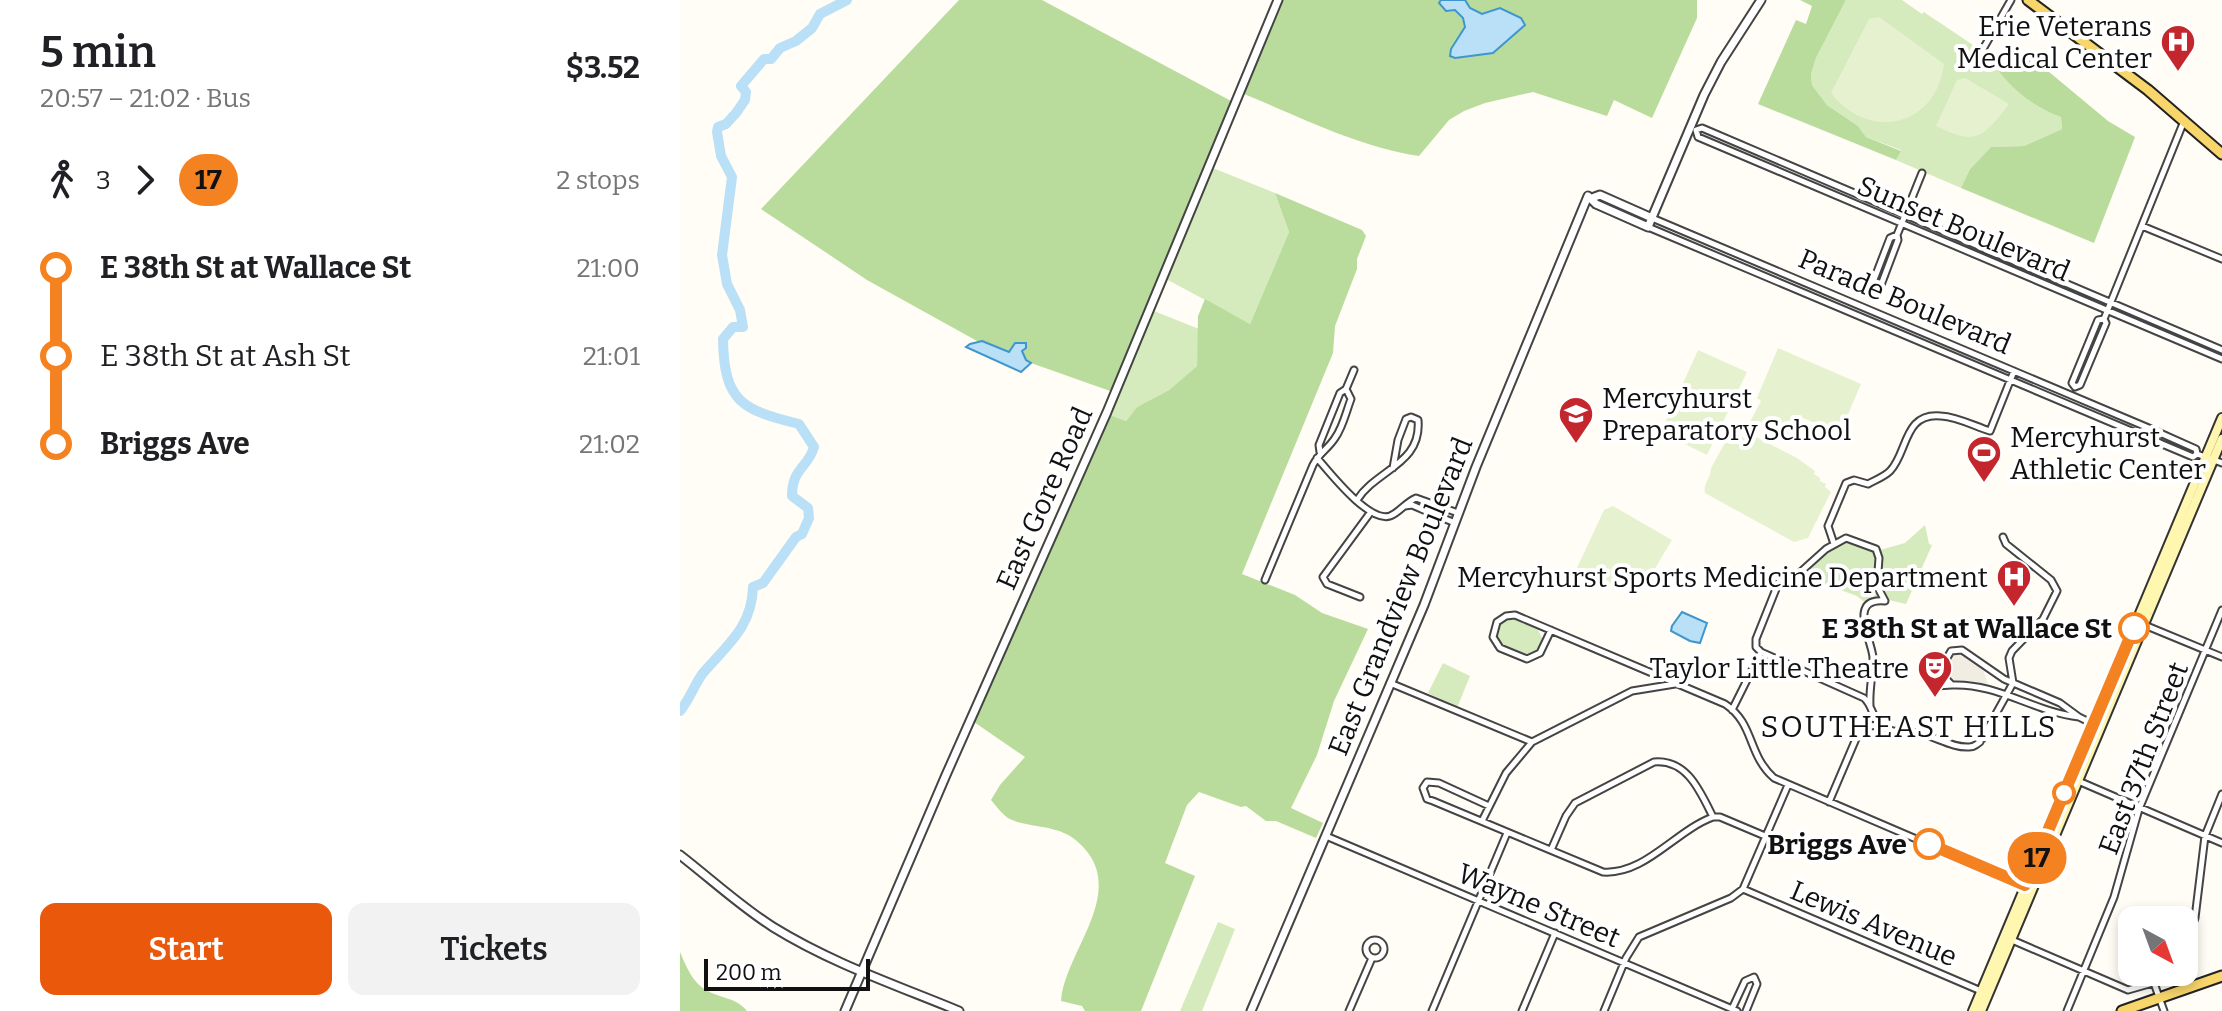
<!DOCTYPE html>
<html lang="en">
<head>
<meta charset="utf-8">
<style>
	:root { --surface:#fff; --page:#f2f2f2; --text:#202124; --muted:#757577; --accent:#ea580c }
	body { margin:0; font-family:Bitter,serif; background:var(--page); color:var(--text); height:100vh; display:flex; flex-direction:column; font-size:30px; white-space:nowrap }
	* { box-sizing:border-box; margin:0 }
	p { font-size:26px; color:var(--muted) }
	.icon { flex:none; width:44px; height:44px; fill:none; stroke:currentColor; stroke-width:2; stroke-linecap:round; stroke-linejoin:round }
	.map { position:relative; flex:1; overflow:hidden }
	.details { display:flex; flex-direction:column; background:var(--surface); width:680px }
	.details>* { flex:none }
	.badge { padding:0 16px; border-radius:26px; font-size:28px; line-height:52px }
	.needle { width:52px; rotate:139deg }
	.tools { position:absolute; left:1438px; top:906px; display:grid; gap:16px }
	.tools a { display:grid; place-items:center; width:80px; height:80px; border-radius:16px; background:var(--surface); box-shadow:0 4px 12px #0003; font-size:40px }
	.scale { position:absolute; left:24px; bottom:20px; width:166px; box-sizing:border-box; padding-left:8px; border:4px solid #111; border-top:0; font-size:22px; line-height:28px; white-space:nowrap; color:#111; -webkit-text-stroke:6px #fff; paint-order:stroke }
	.map>.badge { position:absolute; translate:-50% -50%; box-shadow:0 0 0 4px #fff }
	.legs { display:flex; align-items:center; gap:12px; height:88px; padding:0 40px; font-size:26px }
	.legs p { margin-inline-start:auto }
	.headline { display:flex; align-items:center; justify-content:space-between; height:136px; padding:0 40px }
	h1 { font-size:44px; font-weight:600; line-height:60px }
	.cta { display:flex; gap:16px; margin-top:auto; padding:16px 40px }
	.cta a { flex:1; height:92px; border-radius:16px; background:var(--accent); color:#fff; font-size:32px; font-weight:600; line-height:92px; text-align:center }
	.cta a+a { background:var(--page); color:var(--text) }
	ul { padding:0 40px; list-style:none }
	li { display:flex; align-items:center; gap:28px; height:88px; font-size:30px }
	li i { display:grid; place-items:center; width:12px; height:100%; margin:0 10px; background:currentColor }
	li i::after { content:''; width:20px; height:20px; margin:-10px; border:6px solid; border-radius:50%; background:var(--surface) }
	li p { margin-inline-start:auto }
	li:first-child i { background:linear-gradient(#0000 50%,currentColor 0) }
	li:last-child i { background:linear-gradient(currentColor 50%,#0000 0) }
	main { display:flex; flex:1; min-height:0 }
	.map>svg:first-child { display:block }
</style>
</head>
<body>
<main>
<section class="details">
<div class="headline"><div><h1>5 min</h1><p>20:57 – 21:02 · Bus</p></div><b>$3.52</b></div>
<div class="legs"><svg class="icon" aria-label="walk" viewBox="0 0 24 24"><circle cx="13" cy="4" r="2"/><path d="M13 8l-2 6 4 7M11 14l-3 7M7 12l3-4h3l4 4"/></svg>3<svg class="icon" aria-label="forward" viewBox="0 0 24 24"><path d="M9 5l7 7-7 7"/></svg><b class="badge" style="background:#f58220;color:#111">17</b><p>2 stops</p></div>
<ul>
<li><i style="color:#f58220"></i><b>E 38th St at Wallace St</b><p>21:00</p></li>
<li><i style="color:#f58220"></i><span>E 38th St at Ash St</span><p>21:01</p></li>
<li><i style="color:#f58220"></i><b>Briggs Ave</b><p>21:02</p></li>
</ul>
<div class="cta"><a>Start</a><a>Tickets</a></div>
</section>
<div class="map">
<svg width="1542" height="1011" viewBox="0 0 1542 1011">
	<rect width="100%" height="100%" fill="#fffdf5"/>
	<path fill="#d5ebbd" d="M1166 0H1222L1242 14 1244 12C1262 25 1296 45 1310 59 1334 84 1347 105 1381 117L1382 129 1344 146 1311 147 1290 169 1281 188 1216 160 1221 150 1186 137 1178 126 1147 105 1132 85 1131 74 1136 58Z
		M533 168 595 193 609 232 570 324 486 279Z
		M474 311 519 329 517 366 489 390 457 407 446 421 430 415Z
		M1245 525 1249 544 1252 545 1226 604 1200 598 1187 604 1177 596 1120 575 1157 544 1170 542 1193 552 1225 543Z
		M827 619 837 620 858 630 862 638 857 651 846 655 821 645 816 634 821 623Z
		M763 663 790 676 777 708 748 693Z
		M538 922 555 929 522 1011H500Z"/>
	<path fill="#b9dc9c" d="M279 0H362L553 102 433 392 351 363 345 360 341 351 329 353 297 341 187 280 81 209Z
		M603 0H1017V18L972 118 934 100 927 116 853 92 805 103 784 111 769 120 739 156C679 147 620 117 564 94Z
		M1120 0H1166L1136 58 1131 74 1132 85 1147 105 1178 126 1186 137 1221 151 1216 160 1078 104 1116 20 1126 24 1132 6Z
		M1308 54H1320L1344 68 1351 57 1428 121 1455 137 1414 243 1281 188 1290 169 1311 147 1344 146 1382 129 1381 117C1352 107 1322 82 1308 54Z
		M595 193 682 230 686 236 677 259V269L655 326 653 353 562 574 615 595 642 613 688 629 654 701 637 755 611 808 643 823 636 838 596 821H586L566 806 561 807 519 792 507 805 485 863 515 876 461 1011H405L402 1006 381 1001C384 950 456 886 393 838 373 824 345 828 328 818 322 814 316 806 311 800L320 785 345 757 294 722 430 415 446 421 457 407 489 390 517 366 518 316 525 299 570 324 609 232Z
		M0 952C6 966 12 982 26 990 41 999 56 997 67 1011H0Z"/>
	<path fill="#e6f2cf" d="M1199 17 1264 64C1256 127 1189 142 1151 93L1189 19Z
		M1285 78 1329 104C1303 138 1296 146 1256 126L1277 80Z
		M1098 348 1181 384 1160 433 1123 418 1118 442 1070 422 1081 401 1077 398Z
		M1018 350 1067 372 1027 455 981 432Z
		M1052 430 1069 441 1074 436 1117 458 1135 471 1134 474 1140 478V481L1146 484 1145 487 1151 492 1128 538 1114 542 1025 493C1023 483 1031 478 1031 468Z
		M933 506 992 540 968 580 955 590 944 589 895 572 924 510Z"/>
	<path fill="#f1ede2" d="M1276 647 1292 652 1324 681 1302 667 1308 684 1320 689 1318 693 1286 686 1252 687 1265 653Z"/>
	<path fill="#b9e0f7" stroke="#3f96cf" stroke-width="2" d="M761 0H785L790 8 802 14 820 8 841 18 845 25 813 53 775 58 770 56 771 49 785 27 783 18 775 10 766 11 759 3Z
		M302 341 329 352 335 343H346V348L342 351 346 360 351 363 341 372 286 347 290 344Z
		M1002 612 1027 623 1020 643 1010 641 991 631 992 626Z"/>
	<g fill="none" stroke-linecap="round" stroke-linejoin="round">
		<path stroke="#b9e0f7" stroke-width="10" d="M0 711C10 699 14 685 23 673 47 645 72 627 73 587L83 583 116 537 122 534 129 518 128 508 112 496C112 468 128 468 134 447L119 424C62 410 44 402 43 339L53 327H63L60 310 47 284 42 255 52 177 41 156 37 132 38 127 46 124 56 113 65 100 66 92 61 86 84 59H91L100 48 116 41 132 28 140 14 167 0"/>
		<defs>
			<path id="minor" d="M1295 63 1331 0
				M972 218 1471 429 1516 449 1517 454
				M1462 226 1542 259
				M968 227 1513 457 1517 454 1542 463
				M1217 235 1218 240 1198 293 1192 296 1190 290 1210 238Z
				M1217 235 1242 173
				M1424 319 1418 320 1392 383 1395 387 1400 385 1426 323 1424 319 1504 121
				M1542 350 1022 128 1016 130 1018 137 1542 359
				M666 389 674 370
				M637 458C650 473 689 523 710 516 720 512 726 502 736 498L778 513
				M677 500C697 469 742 464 738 420L731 417 726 419 718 440 713 468
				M725 506 732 505 775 523
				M1154 544 1148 526 1166 483 1174 480 1188 484C1195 480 1204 477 1210 471 1228 453 1223 412 1261 416 1278 417 1294 426 1310 431L1334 371
				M585 580 633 465C639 453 648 449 655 438 663 427 666 412 671 399L666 389 660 393 639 445 640 452
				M680 597 647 584 643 577 690 513
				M1462 624 1542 657
				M871 630 860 653 847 659 820 648 813 637 817 622 826 616 835 615 1045 704C1075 724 1067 754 1094 778L1348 887
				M1262 672 1256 686 1272 685
				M710 683 852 742
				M1190 705C1189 689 1193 674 1193 658 1193 643 1166 597 1205 601L1197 586 1199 558 1196 549 1166 538 1146 549 1116 576 1098 584 1076 639V647L1081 652 1184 698C1193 706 1192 718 1201 726 1212 734 1225 731 1238 733 1255 736 1272 748 1289 747 1295 747 1295 745 1300 742
				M1052 710 1081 652
				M1399 717C1354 712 1318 683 1272 685L1263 676 1264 663 1271 651 1282 650 1324 679 1380 703 1399 717 1413 724
				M1302 739 1333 683 1329 658 1332 651 1363 619 1377 591 1371 580 1326 544 1323 537
				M1396 780 1542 843
				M1149 802 1181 727 1199 725
				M809 806 759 783 747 782 743 788 747 799 753 801 923 872C965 875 995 831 1033 817H1040L1085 836
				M802 821 826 773 852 742 952 691 995 684
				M646 836 1057 1011
				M871 850 886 816 895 803 974 762C1007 759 1020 791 1033 817
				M1063 889 1301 991
				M686 949a9 9 0 1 1 18 0a9 9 0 1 1-18 0Z
				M1332 940 1448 990 1483 980 1493 972
				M1504 949 1515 918 1525 836 1542 794
				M1474 983 1484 1011
				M1052 1009 1065 981 1074 977 1077 984 1066 1011
				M669 1011 692 958
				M752 1011 827 833
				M842 1011 875 933
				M924 1011 946 958 959 937 1051 898 1063 889 1108 785
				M1387 1011 1434 897 1459 809 1542 610"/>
			<path id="tertiary" d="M912 198 920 195 972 218
				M0 855C31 879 60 906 93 927 151 963 216 985 279 1011
				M165 1011 266 775 427 412 598 0
				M571 1011 744 605 796 467 908 196 916 204 968 227 1024 95 1041 62 1081 0"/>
			<path id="secondary" d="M1293 1011 1542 418
				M1301 1011 1542 439"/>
			<path id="primary" d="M1348 0 1468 90 1542 154
				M1442 1011 1542 976"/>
		</defs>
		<use href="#minor" stroke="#444" stroke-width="9"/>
		<use href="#tertiary" stroke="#444" stroke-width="11"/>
		<use href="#secondary" stroke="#333" stroke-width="12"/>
		<use href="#primary" stroke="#222" stroke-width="13"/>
		<use href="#minor" stroke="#fff" stroke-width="5"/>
		<use href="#tertiary" stroke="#fff" stroke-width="7"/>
		<use href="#secondary" stroke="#fff6b0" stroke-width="8"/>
		<use href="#primary" stroke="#f9d66b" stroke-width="9"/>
	</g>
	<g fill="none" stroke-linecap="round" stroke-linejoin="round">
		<defs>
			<path id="line-1" d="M1249 844 1345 885 1454 628"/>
		</defs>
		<use href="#line-1" stroke="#fff" stroke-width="18"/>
		<use href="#line-1" stroke="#f58220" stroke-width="12"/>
	</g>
	<defs>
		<symbol id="hospital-pin" viewBox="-11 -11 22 30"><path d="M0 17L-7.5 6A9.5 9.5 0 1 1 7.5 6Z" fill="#c4262e" stroke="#fff"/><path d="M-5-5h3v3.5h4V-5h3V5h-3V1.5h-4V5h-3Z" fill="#fff"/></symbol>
		<symbol id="school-pin" viewBox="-11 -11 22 30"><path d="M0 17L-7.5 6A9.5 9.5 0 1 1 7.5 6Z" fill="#c4262e" stroke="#fff"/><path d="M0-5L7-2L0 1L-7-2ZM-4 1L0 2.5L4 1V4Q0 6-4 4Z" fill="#fff"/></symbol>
		<symbol id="stadium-pin" viewBox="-11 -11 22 30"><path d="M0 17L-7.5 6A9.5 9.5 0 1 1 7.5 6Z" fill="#c4262e" stroke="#fff"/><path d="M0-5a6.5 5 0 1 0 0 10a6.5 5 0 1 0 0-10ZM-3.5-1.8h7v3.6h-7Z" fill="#fff"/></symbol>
		<symbol id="theatre-pin" viewBox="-11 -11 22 30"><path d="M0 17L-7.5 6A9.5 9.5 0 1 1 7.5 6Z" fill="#c4262e" stroke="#fff"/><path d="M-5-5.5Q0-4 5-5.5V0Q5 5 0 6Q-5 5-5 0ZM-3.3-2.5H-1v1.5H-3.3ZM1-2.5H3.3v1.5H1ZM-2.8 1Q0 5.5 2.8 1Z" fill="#fff"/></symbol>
	</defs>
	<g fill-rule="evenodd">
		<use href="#hospital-pin" x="1478" y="22" width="40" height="54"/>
		<use href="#school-pin" x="876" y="394" width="40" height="54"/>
		<use href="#stadium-pin" x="1284" y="433" width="40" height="54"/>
		<use href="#hospital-pin" x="1314" y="557" width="40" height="54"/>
		<use href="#theatre-pin" x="1235" y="648" width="40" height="54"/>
	</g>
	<g fill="#fff" stroke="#f58220" stroke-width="4">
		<circle cx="1454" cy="628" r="14"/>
		<circle cx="1384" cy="793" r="10"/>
		<circle cx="1249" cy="844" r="14"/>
	</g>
	<g text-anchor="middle" stroke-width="8" stroke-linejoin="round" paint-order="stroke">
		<g font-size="28" fill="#111" stroke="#fff" text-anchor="end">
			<text x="1472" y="36">Erie Veterans<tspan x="1472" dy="32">Medical Center</tspan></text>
			<text x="922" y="408" text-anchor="start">Mercyhurst<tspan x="922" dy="32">Preparatory School</tspan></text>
			<text x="1330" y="447" text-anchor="start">Mercyhurst<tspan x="1330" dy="32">Athletic Center</tspan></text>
			<text x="1308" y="587">Mercyhurst Sports Medicine Department</text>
			<text x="1229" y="678">Taylor Little Theatre</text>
		</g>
		<g font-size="28" fill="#111" stroke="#fff">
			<text transform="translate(1284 228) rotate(23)" y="10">Sunset Boulevard</text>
			<text transform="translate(1225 301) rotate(23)" y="10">Parade Boulevard</text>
			<text transform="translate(364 498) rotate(-66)" y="10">East Gore Road</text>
			<text transform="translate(720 596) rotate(-68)" y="10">East Grandview Boulevard</text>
			<text transform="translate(1463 758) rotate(-69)" y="10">East 37th Street</text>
			<text transform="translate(859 905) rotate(23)" y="10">Wayne Street</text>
			<text transform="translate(1194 923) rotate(23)" y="10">Lewis Avenue</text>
		</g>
		<g font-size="28" font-weight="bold" fill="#111" stroke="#fff" text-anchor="end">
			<text x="1432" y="638">E 38th St at Wallace St</text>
			<text x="1227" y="854">Briggs Ave</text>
		</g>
		<g font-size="30" letter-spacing="2" fill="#111" stroke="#fff">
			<text x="1229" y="737">SOUTHEAST HILLS</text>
		</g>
	</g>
</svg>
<div class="tools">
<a><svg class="needle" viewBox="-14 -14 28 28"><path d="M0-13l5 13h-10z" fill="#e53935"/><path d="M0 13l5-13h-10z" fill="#757577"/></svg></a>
</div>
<div class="scale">200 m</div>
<b class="badge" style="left:1357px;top:858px;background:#f58220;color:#111">17</b>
</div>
</main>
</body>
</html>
